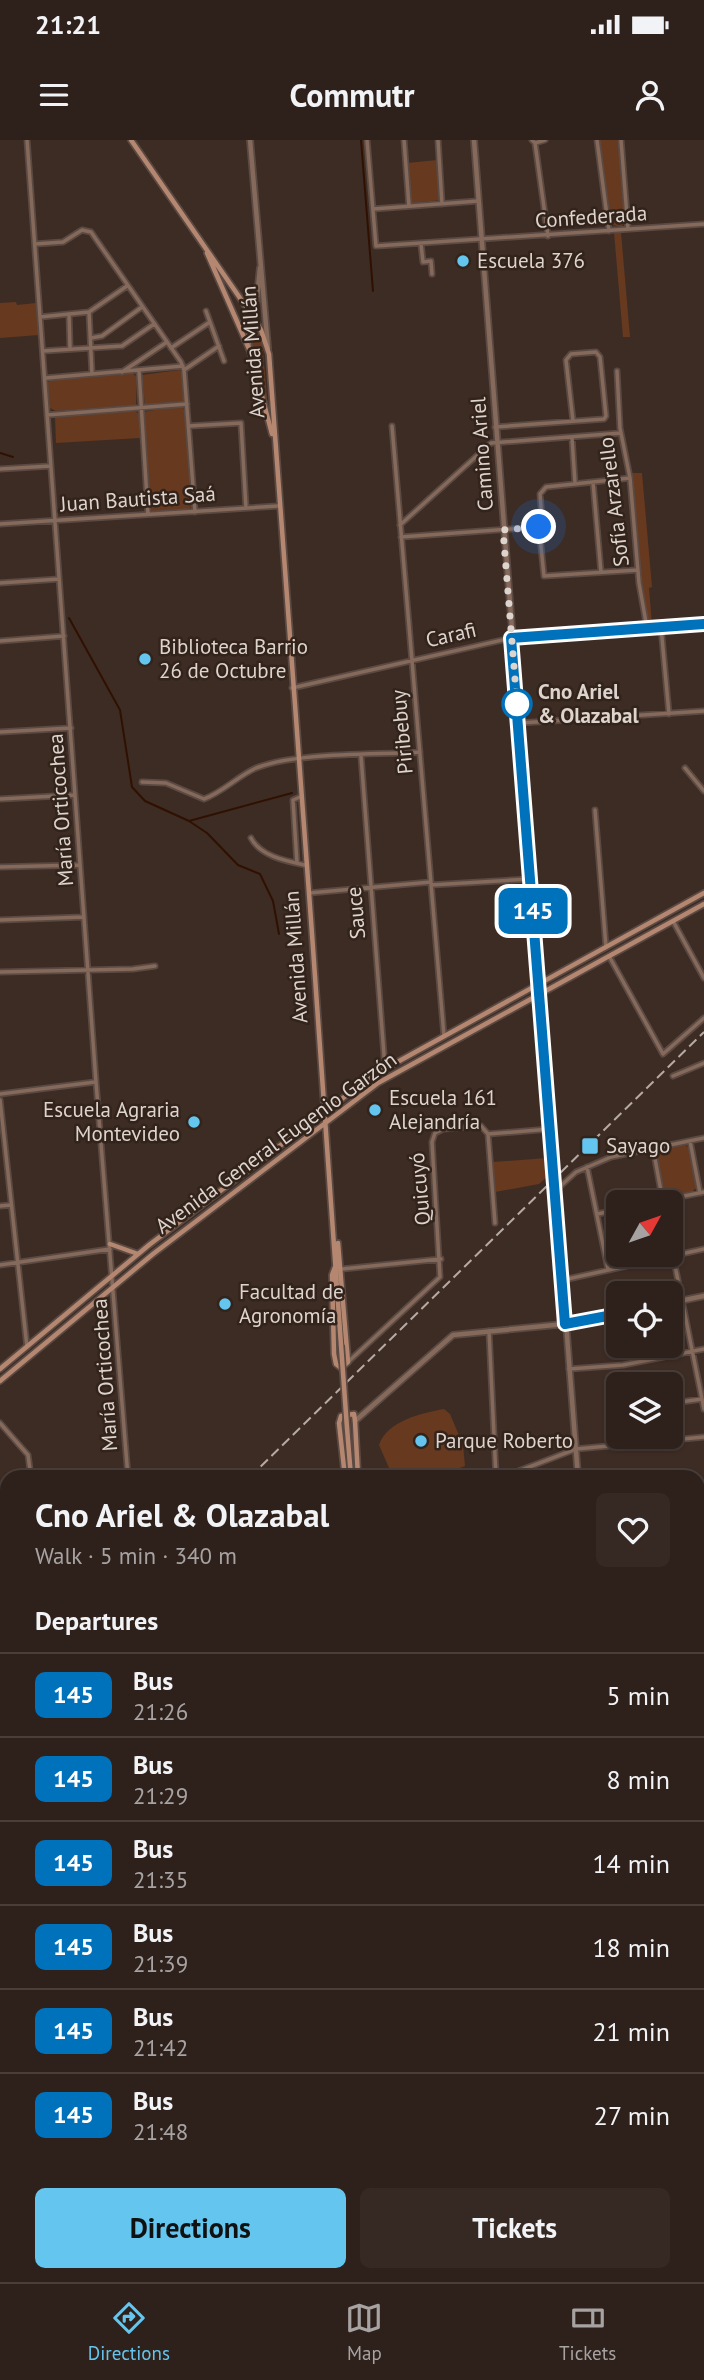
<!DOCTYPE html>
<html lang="en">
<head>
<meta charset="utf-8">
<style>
	:root { --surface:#2e211b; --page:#362924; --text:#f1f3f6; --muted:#a7a3a3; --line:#493e3a; --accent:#64c5ee }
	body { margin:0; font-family:"PT Sans",sans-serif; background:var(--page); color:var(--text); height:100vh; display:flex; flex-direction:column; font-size:26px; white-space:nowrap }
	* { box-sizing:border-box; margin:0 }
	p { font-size:23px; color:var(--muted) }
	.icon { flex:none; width:38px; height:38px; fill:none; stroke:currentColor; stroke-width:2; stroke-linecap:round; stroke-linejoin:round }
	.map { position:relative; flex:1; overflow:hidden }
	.drawer { position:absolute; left:0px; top:1330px; width:705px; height:812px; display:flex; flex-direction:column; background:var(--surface); border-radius:21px 21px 0 0; box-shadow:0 2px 5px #0004,0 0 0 2px var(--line) }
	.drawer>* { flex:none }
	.badge { padding:0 14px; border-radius:10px; font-size:24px; line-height:46px }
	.needle { width:46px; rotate:50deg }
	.controls { position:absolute; left:606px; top:1050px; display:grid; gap:14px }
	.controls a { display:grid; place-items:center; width:77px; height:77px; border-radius:10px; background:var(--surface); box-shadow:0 2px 5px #0004,0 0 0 2px var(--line); font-size:35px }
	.you { position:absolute; width:35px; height:35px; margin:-18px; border:5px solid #fff; border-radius:50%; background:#1a73e8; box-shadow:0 0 0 10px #1a73e833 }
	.map>.badge { position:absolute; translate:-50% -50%; box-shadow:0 0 0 4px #fff }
	h2 { padding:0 35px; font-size:26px; line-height:63px }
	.round { display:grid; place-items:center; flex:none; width:74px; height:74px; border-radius:10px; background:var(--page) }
	.headline { display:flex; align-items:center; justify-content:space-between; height:119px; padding:0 35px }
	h1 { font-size:33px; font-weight:800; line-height:52px }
	.action { display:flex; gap:14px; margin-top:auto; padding:14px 35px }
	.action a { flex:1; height:80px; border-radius:10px; background:var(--accent); color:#111; font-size:28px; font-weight:800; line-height:80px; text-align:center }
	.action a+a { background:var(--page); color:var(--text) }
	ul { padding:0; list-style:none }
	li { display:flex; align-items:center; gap:21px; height:84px; padding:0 35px; border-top:2px solid var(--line) }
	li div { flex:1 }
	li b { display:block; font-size:26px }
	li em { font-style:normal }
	li .badge { min-width:77px; font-weight:700; text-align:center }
	.status { display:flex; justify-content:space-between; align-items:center; height:49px; padding:0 35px; background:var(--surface); direction:ltr }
	.status svg { height:19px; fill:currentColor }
	header { display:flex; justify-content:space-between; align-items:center; height:91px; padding:0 35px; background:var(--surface); font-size:32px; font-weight:800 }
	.tabs { display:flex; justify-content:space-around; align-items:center; height:98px; border-top:2px solid var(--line); background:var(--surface); font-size:19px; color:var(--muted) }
	.tabs a { display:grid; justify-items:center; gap:4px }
	.tabs .current { color:var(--accent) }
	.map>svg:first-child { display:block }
</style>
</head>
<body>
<div class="status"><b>21:21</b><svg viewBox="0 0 49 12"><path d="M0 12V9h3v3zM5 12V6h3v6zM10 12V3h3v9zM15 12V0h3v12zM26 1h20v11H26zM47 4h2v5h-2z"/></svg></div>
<header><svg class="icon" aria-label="menu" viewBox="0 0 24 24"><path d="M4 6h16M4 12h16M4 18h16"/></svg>Commutr<svg class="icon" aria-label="person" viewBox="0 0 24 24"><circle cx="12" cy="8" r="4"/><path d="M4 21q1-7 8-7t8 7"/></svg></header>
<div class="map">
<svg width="704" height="2142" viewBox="0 0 704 2142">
	<rect width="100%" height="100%" fill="#3d2c24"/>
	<path fill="#67391f" d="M599 0H618L625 83 621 87 613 85 609 78Z
		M437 20 441 60 412 63 407 23Z
		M614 92H621L630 197H623Z
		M16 162 17 165 36 163 39 195 0 198V163Z
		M252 178 262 202 268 268 250 201Z
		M179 230 183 233V261L145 265 142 235Z
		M132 233 137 237 136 265 56 271 50 268 47 243 51 240Z
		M181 266 185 271 191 367 188 370 153 372 150 369 143 272Z
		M135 271 139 274 140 298 56 303 55 277Z
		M632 333H642L652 447 649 448 652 485H649L641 447Z
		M685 1004 688 1008 697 1047 693 1051 666 1057 656 1014 660 1009Z
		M547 1018 549 1035 539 1044 495 1052 493 1022Z
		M444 1269 450 1274 463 1305 465 1326 437 1337H393L379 1305C387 1281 422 1273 444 1269Z"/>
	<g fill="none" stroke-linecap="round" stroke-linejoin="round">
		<path stroke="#301101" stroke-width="2" d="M361 0 373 151
			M0 313 13 317
			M69 478 120 570 132 647 145 661 189 681 207 693 238 725 260 734 273 761 279 794
			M189 681 292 653"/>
		<defs>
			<path id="minor" d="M27 0 96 942 128 1337
				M367 0 376 106 704 84
				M404 0 409 66
				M438 0 442 64
				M532 0 535 3 548 96
				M597 0 609 91
				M621 0 628 89
				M535 3 545 0
				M373 69 478 61
				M35 104 63 102 82 90 91 92 181 222 184 230 195 372
				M421 104 423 122 431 121 432 134
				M206 171 224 221
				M89 172 92 234
				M69 174 70 208
				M40 177 89 172 127 146
				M91 198 102 196 142 167
				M171 208 210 182
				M43 211 122 206 154 184
				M184 230 219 206
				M139 231 148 374
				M617 231 620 288 630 338 639 443 647 488
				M122 232 167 202
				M46 238 183 226
				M47 275 187 264
				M189 286 241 283 246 368
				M392 286 444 896
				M495 287 604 279 606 276 600 217 596 212 571 214 566 220 573 281
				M572 298 575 343
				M0 329 50 326
				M630 338 546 347 540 354 542 380 539 387 544 436 638 430
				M593 342 601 432
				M0 384 278 366
				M400 385 491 303 621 293
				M401 397 538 387
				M0 443 59 439
				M661 487 669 574
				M0 501 64 496
				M292 548 511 498 704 484
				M520 583 704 571
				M0 592 71 588
				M361 616 385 928
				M685 628 704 651
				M142 642 166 643 204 659C223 652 238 636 256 628 297 612 374 615 420 612
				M0 659 75 655
				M595 670 606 807
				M251 698C260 716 286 721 305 725
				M297 723 293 660 300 657
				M0 727 80 725
				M431 745 530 739
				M309 753 431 742
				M0 780 84 777
				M673 781 704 838
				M609 816 663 914 704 878
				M0 832 133 829 155 826
				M673 936 704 923
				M0 954 95 942
				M0 960 27 1207
				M488 994 495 1083
				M690 1001 700 1053
				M653 1008 663 1062
				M587 1027 608 1129
				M555 1051 576 1032 611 1017 704 998
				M655 1062 704 1052
				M0 1066 11 1065
				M597 1074 618 1070
				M670 1101 704 1269
				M0 1125 110 1109
				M342 1129 441 1119
				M563 1140 704 1109
				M489 1191 496 1337
				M348 1222 440 1137 432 1002 435 993 443 989 481 986 488 994 550 989
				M569 1229 623 1225 704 1209
				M673 1277V1263L702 1259
				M0 1283 28 1315 31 1337
				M503 1337 576 1309 704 1297
				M698 1403 704 1402
				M0 1598 7 1591
				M698 1610 704 1605
				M0 1694 7 1683
				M698 1709H704
				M0 1777H7
				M698 1880 704 1881
				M0 1885 7 1983
				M698 1970 704 1969
				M698 1993 704 2067
				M0 2026H7
				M0 2083H7
				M17 2135V2142
				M68 2135V2142
				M126 2135 127 2142
				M192 2135 193 2142
				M316 2135 333 2142
				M530 2135 531 2142
				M638 2135V2142"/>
			<path id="tertiary" d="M250 0 268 208
				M474 0 578 1337
				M249 208 248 184 257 158 260 128
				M670 1163 704 1156
				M355 1281 453 1195 565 1184 618 1174
				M0 1915 7 1913"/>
			<path id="secondary" d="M131 0 251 174 261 190 269 214C293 543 319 875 341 1205
				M207 113 250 211 272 294
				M110 1104 138 1114
				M335 1127 332 1135 334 1214 336 1224 341 1228 348 1222 338 1103
				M0 1229 149 1105 372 936 704 753
				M0 1241 153 1114 378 943 704 764
				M347 1288 351 1337
				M345 1337 339 1283 341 1276 354 1274 355 1281 358 1337
				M412 2135 413 2142"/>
		</defs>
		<use href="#minor" stroke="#5a4a43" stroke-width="7"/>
		<use href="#tertiary" stroke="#5a4a43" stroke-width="8"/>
		<use href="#secondary" stroke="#5a4a43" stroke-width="8"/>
		<use href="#minor" stroke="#85695a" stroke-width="3.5"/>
		<use href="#tertiary" stroke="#85695a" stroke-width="4.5"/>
		<use href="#secondary" stroke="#b58770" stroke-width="4.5"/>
		<path stroke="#b6aaa4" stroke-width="2" stroke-dasharray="10 5" stroke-linecap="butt" d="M250 1337 704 892
			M0 1454 7 1445
			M0 1586 7 1579"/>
		<defs>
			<path id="secondary-bridge" d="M341 1205 347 1288"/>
		</defs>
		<use href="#secondary-bridge" stroke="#5a4a43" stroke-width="8" stroke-linecap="butt"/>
		<use href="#secondary-bridge" stroke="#b58770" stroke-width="4.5"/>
	</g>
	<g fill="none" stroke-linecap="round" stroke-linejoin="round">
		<defs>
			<path id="line" d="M618 1174 565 1184 511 498 704 484"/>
		</defs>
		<use href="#line" stroke="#fff" stroke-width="16"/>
		<use href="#line" stroke="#0072bc" stroke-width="10"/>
		<path stroke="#ded4ce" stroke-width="7" stroke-dasharray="0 12.6" d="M517 564 503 390 539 387"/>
	</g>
	<g fill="#64c5ee" stroke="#32231b" stroke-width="2.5">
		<circle cx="463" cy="121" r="7"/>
		<circle cx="145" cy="519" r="7"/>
		<circle cx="375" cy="970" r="7"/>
		<circle cx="194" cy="982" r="7"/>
		<rect x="581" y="997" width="18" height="18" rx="3.5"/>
		<circle cx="225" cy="1164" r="7"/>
		<circle cx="421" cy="1301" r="7"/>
	</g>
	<circle fill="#fff" stroke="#0072bc" stroke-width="3.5" cx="517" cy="564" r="14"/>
	<g text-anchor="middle" stroke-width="5" stroke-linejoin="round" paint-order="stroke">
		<g font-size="21" fill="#ded4ce" stroke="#32231b">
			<text transform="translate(591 77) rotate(-4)" y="7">Confederada</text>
			<text transform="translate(253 212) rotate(-94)" y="7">Avenida Millán</text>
			<text transform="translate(482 314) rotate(-94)" y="7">Camino Ariel</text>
			<text transform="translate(138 359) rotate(-4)" y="7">Juan Bautista Saá</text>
			<text transform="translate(614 362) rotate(-97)" y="7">Sofía Arzarello</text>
			<text transform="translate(451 495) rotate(-13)" y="7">Carafi</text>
			<text transform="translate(402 592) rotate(-95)" y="7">Piribebuy</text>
			<text transform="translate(61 670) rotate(-94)" y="7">María Orticochea</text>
			<text transform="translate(356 773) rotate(-95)" y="7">Sauce</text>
			<text transform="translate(296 817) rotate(-94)" y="7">Avenida Millán</text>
			<text transform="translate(276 1003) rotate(-36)" y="7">Avenida General Eugenio Garzón</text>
			<text transform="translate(420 1049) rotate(-95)" y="7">Quicuyó</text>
			<text transform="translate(105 1235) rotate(-94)" y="7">María Orticochea</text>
		</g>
		<g font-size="21" fill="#ded4ce" stroke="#32231b" text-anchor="start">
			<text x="477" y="128">Escuela 376</text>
			<text x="159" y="514">Biblioteca Barrio<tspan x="159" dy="24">26 de Octubre</tspan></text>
			<text x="389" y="965">Escuela 161<tspan x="389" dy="24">Alejandría</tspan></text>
			<text x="180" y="977" text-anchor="end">Escuela Agraria<tspan x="180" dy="24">Montevideo</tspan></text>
			<text x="606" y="1013">Sayago</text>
			<text x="239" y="1159">Facultad de<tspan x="239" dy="24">Agronomía</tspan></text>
			<text x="435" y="1308">Parque Roberto</text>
		</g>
		<g font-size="21" font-weight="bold" fill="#ded4ce" stroke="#32231b" text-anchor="start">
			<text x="538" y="559">Cno Ariel<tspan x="538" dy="24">&amp; Olazabal</tspan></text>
		</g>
	</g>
</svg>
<div class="controls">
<a><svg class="needle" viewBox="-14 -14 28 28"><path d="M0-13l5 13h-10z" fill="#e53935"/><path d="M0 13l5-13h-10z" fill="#a7a3a3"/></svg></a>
<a><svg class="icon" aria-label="locate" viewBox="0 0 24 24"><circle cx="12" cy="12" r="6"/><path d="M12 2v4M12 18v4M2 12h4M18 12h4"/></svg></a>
<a><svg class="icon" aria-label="layers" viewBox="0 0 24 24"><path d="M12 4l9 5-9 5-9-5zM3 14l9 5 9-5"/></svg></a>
</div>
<div class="you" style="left:539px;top:387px"></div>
<b class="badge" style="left:533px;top:771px;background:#0072bc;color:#fff">145</b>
<section class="drawer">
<div class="headline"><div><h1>Cno Ariel &amp; Olazabal</h1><p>Walk · 5 min · 340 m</p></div><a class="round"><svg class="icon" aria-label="heart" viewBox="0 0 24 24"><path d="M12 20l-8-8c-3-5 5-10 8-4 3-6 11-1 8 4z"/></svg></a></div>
<h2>Departures</h2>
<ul>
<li><span class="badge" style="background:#0072bc;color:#fff">145</span><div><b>Bus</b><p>21:26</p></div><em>5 min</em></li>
<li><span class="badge" style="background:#0072bc;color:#fff">145</span><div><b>Bus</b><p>21:29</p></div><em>8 min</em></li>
<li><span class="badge" style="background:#0072bc;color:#fff">145</span><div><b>Bus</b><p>21:35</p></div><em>14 min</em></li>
<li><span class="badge" style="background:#0072bc;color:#fff">145</span><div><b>Bus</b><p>21:39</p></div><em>18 min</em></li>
<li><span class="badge" style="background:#0072bc;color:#fff">145</span><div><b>Bus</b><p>21:42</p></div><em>21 min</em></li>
<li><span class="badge" style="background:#0072bc;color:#fff">145</span><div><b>Bus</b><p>21:48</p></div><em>27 min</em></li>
</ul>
<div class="action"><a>Directions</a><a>Tickets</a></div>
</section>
</div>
<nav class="tabs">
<a class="current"><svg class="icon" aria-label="directions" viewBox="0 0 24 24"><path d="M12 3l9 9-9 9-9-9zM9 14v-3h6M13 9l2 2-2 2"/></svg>Directions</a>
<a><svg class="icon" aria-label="map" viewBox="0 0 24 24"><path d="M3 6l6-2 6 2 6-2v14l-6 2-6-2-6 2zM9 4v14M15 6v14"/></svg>Map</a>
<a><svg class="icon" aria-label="tickets" viewBox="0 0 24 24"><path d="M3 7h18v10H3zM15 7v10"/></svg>Tickets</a>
</nav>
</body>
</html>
